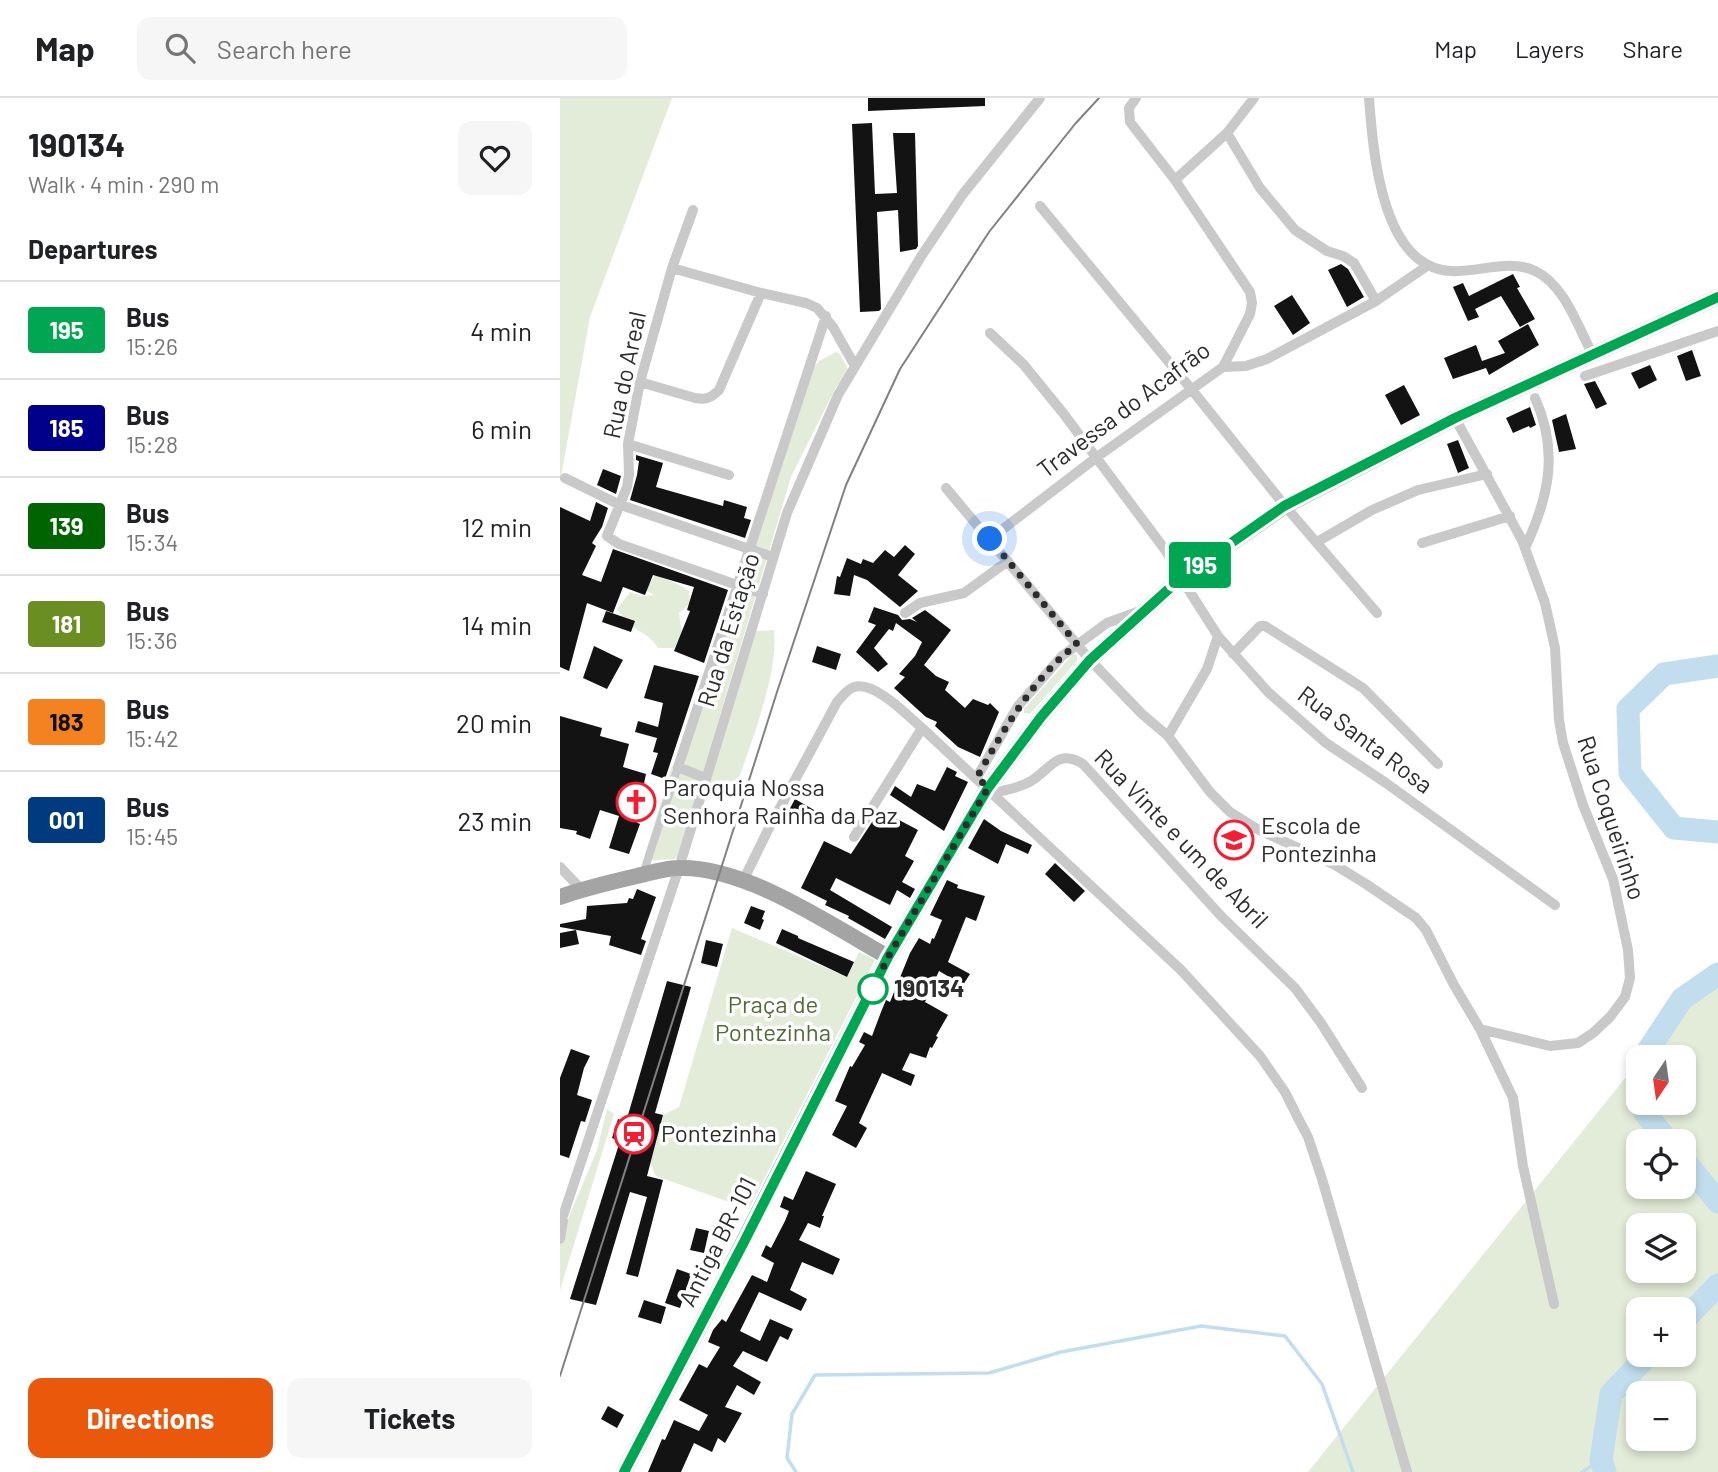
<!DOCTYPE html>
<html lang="en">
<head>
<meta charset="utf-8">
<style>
	:root { --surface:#fff; --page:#f6f6f6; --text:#202124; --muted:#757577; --line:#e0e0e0; --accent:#ea580c }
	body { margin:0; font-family:Barlow,sans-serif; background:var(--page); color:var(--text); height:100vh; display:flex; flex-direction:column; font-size:26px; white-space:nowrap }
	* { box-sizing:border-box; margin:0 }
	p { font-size:23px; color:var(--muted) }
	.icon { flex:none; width:38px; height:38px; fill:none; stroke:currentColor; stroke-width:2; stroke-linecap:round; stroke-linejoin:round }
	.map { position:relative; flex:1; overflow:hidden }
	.drawer { display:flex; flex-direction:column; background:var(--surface); width:560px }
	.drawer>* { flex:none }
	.badge { padding:0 14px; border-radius:5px; font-size:24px; line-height:46px }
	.needle { width:46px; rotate:193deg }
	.tools { position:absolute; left:1066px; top:947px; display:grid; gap:14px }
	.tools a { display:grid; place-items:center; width:70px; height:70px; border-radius:14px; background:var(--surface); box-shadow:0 4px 10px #0003; font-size:35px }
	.you { position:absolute; width:35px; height:35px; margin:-18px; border:5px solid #fff; border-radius:50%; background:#1a73e8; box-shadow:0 0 0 10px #1a73e833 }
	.map>.badge { position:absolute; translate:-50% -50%; box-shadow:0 0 0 4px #fff }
	h2 { padding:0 28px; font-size:26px; line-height:63px }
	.round { display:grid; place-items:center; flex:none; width:74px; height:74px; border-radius:14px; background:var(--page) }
	.head { display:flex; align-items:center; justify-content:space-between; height:119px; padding:0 28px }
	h1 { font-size:33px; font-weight:700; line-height:52px }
	.button { display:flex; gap:14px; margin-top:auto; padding:14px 28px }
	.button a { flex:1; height:80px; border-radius:14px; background:var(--accent); color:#fff; font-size:28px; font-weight:700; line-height:80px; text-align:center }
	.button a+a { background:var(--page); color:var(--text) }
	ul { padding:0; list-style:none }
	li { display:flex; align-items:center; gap:21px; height:98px; padding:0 28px; border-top:2px solid var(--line) }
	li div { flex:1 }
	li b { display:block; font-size:26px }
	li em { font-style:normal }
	li .badge { min-width:77px; font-weight:700; text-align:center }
	header { display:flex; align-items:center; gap:42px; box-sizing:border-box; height:98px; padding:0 35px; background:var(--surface); border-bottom:2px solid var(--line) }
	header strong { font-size:33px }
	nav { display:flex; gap:38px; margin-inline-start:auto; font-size:24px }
	.search { width:490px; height:63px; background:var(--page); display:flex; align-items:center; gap:18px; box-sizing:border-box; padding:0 24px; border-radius:14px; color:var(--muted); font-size:26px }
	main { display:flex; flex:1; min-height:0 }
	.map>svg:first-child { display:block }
</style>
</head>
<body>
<header>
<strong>Map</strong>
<div class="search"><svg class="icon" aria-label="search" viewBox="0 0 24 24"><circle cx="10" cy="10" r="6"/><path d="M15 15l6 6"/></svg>Search here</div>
<nav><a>Map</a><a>Layers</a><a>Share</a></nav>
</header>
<main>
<section class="drawer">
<div class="head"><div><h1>190134</h1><p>Walk · 4 min · 290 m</p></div><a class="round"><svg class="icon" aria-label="heart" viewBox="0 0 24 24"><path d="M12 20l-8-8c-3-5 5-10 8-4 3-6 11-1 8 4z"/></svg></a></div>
<h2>Departures</h2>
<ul>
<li><span class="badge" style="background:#00a651;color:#fff">195</span><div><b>Bus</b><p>15:26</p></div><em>4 min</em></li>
<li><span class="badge" style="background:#00008b;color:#fff">185</span><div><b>Bus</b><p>15:28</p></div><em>6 min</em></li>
<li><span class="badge" style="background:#006400;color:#fff">139</span><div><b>Bus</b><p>15:34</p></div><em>12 min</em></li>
<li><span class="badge" style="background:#6b8e23;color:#fff">181</span><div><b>Bus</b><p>15:36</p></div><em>14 min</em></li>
<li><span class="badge" style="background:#f58220;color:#111">183</span><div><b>Bus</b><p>15:42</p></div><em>20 min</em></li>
<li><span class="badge" style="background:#003b80;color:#fff">001</span><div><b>Bus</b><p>15:45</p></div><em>23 min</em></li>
</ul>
<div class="button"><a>Directions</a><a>Tickets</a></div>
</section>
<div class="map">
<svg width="1158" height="1374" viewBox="0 0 1158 1374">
	<rect width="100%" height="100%" fill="#fff"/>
	<path fill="#e3ecd8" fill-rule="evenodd" d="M0 0H112L30 219 0 384Z
		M276 254 280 256 288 271 286 279 276 289 231 379 118 758 115 761 83 763 112 668 119 670 253 270 259 263Z
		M96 476C107 483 119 485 129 493L130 506 119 515 122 536 114 550H98C88 533 71 534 57 511L70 494 82 498 94 497 85 492Z
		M214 532C219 577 189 650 174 694L150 686 156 656 195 533Z
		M513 556 517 557V563L470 616 464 615V611Z
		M172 830 287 879 299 854 315 862 189 1111 96 1078 90 1064 103 1017 119 1009Z
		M1158 864V1374H748L1078 964V1004H1124V959H1082ZM1078 1043H1124V1088H1078ZM1078 1127H1124V1172H1078ZM1078 1211H1124V1256H1078ZM1078 1295H1124V1340H1078Z
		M47 1011 54 1016 0 1192V1140L37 1052Z"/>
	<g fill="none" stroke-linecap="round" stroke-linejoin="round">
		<path stroke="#c2deee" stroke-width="3.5" d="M236 1374 227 1360 232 1316 255 1277 429 1275 501 1254 641 1228 725 1238 762 1286 793 1374
			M1022 1374 1041 1362"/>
		<path stroke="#c2deee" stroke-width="23" d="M1158 568 1104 576 1068 611 1070 675 1114 730 1158 734
			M1087 959V954L1122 901 1158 876
			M1085 1004V1015L1108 1043
			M1124 1062 1158 1104
			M1124 1222 1158 1187
			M1045 1374 1041 1362 1051 1296 1089 1256"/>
	</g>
	<path fill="#131313" d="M308 0H425V8L308 13Z
		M312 25 315 96 337 95 333 35H355L358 148 356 151 340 154 338 112 317 114 321 211 319 213 300 214 292 26Z
		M781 166 788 171 804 199 787 209 768 172Z
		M953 176 960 189 957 190 975 221 960 229 941 198 915 211 919 219 908 223 893 189 903 185 909 198Z
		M732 197 750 225 733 237 714 208Z
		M968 226 979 247 929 277 926 270 893 281 884 260 916 247 922 263 945 255 938 243Z
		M1132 252 1141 278 1126 283 1117 258Z
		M1090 267 1097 282 1079 291 1071 275Z
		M1035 283 1047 306 1036 311 1024 286Z
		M844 287 860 317 841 327 825 297Z
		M970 309 976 327 970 330 969 328 953 335 946 320Z
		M1006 316 1016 351 999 354 992 322Z
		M898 342 909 370 898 375 887 346Z
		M76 357 103 365 96 389 163 408 164 402 187 409 184 420 191 422 185 440 70 402 77 377 79 363 76 362Z
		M43 371 61 378 56 396 37 387Z
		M36 404 48 410 42 429 32 445 36 448 22 477 41 484 53 451 168 492 144 565 114 553 130 513 127 512 134 489 93 477 85 497 63 489 53 515 27 505 9 573 0 569V409L30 423Z
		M345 447 355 456 338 477 358 493 340 509 307 482 294 477 290 498 274 496 277 478 280 479 287 460 301 466 303 461 313 465 325 452 334 459Z
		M314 509 338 517 342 522 350 521 357 524 352 520 365 512 391 532 364 567 376 578 389 584 385 592 405 610 413 601 428 607 430 605 439 614 420 659 398 649 375 628 377 624 366 619 334 590 345 579 339 576 355 558 362 544 336 525 333 533 329 531 314 550 328 566 318 574 296 554 316 527 308 524Z
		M46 513 75 523 71 534 42 524Z
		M34 548 63 562 47 591 23 580Z
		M257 548 281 556 276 572 252 564Z
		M94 567 139 578 105 681 91 676 98 655 93 654 97 640 75 634 78 623 98 629 103 605 84 600Z
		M0 618 42 630 40 638 69 646 63 669 86 676 76 724 80 726 69 756 49 750 59 718 40 712 30 741 16 736 17 733 0 730Z
		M387 669 397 674 395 678 408 684 384 733 330 697 335 688 351 699 357 686 375 693Z
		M235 701 261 716 252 727 228 714Z
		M320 712 358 732 345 758 354 763 342 784 355 791 350 800 337 792 330 807 276 780 270 792 332 829 325 841 288 820 289 818 265 807 267 803 241 790 264 743 291 756Z
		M424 721 441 733 472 747 468 756 446 746 438 766 408 750Z
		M672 729 683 732 676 754 665 751Z
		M495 765 525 793 514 804 485 776Z
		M387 782 398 787 397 790 425 798 416 823 406 819 388 864 410 876 403 887 379 873 365 904 388 917 376 938 378 939 372 950 370 949 366 960 350 955 342 972 355 977 351 988 322 975 299 1025 307 1030 296 1050 272 1037 287 1008 275 1003 290 968 292 969 305 947 299 944 304 934 312 938 321 914 326 902 330 904 350 855 359 840 370 846 372 840 374 841 382 822 370 817Z
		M77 791 96 799 81 841 86 843 81 857 49 847 51 838 0 829V826L26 821 27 808 67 805 69 800 73 801Z
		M191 808 205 813 202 821 204 822 200 832 184 825Z
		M222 831 238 838V840L294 864 287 879 216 845Z
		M16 832 19 846 0 850V835Z
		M146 842 163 846 157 869 141 865Z
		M107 883 131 889 95 1015 103 1017 87 1078 103 1082 78 1179 66 1176 87 1099 70 1094 36 1207 10 1201 60 1043 52 1040 58 1021 66 1024Z
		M11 951 30 958 24 970 17 997 32 1002 25 1024 21 1023 9 1060 0 1057V980Z
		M246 1073 276 1086 262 1118H264L260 1130 248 1125 239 1142 280 1161 273 1177 242 1164 230 1192 247 1201 241 1213 199 1194 180 1233 200 1243 210 1221 233 1231 228 1242 220 1238 207 1264 183 1253 173 1268 201 1284 194 1297 177 1287 165 1309 182 1315 165 1345 158 1340 152 1354 134 1345 121 1374H88L102 1341 105 1342 114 1322 139 1333 148 1317 119 1302 139 1266 147 1270 160 1249 148 1244 153 1232 162 1221 166 1224 192 1177 207 1184 214 1165 201 1158 206 1147 211 1150 225 1123 229 1113 220 1109 224 1098 233 1102Z
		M136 1130 149 1133 144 1155 130 1152Z
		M117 1171 131 1176 120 1210 105 1205Z
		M84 1202 106 1209 101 1226 78 1219Z
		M48 1308 64 1317 57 1330 41 1321Z"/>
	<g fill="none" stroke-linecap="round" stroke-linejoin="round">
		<path stroke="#c9c9c9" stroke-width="8" d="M83 776 118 669"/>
		<path stroke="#c9c9c9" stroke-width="10" d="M809 0C813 52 821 170 891 173 919 175 948 160 975 173 1004 186 1018 229 1032 255
			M667 35 700 90 735 132 767 153 783 158 794 165 816 203
			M615 82 667 35 694 0
			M480 108 632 292 725 408 817 515
			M133 112 112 170 80 284 68 346 69 376 67 389 47 438 59 446 203 496
			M112 170 201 195 246 205 257 210 273 229 295 268
			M430 235 464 267 503 315 606 453 621 480 658 538 708 594 766 645 826 685 995 807
			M663 269 686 268 707 261 816 203 867 168
			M1025 278 1158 233
			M80 284 135 300C146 302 151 300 159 292L201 195
			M895 320 962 442 985 505 995 550 999 622 1003 645 1023 707 1053 781 1068 852 1070 880 1065 899 1050 919 1033 935 1018 945 990 948 920 931
			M68 346 169 377
			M5 380 58 406 213 459
			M386 390 530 562 582 616 608 638 650 694 670 714 697 731 775 767 806 786 856 820 866 832 894 887 920 931 953 1000 963 1068 994 1206
			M430 441 537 359 663 269 690 216 692 205 690 194 615 82 570 24 569 10 576 0
			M757 444 812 412 858 392 927 376
			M862 445 950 418
			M965 450C989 399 999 353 975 300
			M345 515 360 505 404 495 448 463
			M673 556 700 528H705L803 590 878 666
			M608 638 647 571 658 538
			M417 679 458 608 502 558 547 525 580 513
			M145 680 118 669 266 218
			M433 695C445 692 460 690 471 683 491 671 497 650 523 666L661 818 735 890 761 925 802 990
			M294 739 362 630
			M0 769 21 791
			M183 783 208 732 277 604C282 599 287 591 294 589 315 583 347 617 362 630L621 872 700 958 725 994 738 1020 748 1039 762 1081 847 1374
			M0 1127 119 770 227 415 278 297 362 157 403 96 480 0
			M0 1141 3 1123"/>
		<path stroke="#a4a4a4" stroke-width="16" d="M0 799C25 790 51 784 77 778 91 775 105 770 119 770 186 768 271 827 328 859
			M64 1374 158 1194 328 859 428 690 481 619 530 562 621 480 725 408 895 320 1158 199"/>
		<path stroke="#818181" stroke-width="2" d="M0 1278 217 594 286 387 340 271 429 134 515 26 539 0"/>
	</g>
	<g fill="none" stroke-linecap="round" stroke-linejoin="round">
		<defs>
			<path id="line" d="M64 1374 184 1144 328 859 428 690 481 619 530 562 621 480 724 408 895 320 1158 199"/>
		</defs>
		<use href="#line" stroke="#fff" stroke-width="16"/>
		<use href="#line" stroke="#00a651" stroke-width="10"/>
		<path stroke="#2c2c2c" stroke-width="7" stroke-dasharray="0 12.6" d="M313 891 328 859 428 690 417 679C445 630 472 581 517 546L430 441"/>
	</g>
	<defs>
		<symbol id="church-ring" viewBox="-11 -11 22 22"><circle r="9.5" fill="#fff" stroke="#f51d32" stroke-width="1.5"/><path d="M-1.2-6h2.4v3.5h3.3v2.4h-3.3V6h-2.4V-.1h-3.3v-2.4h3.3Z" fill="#f51d32"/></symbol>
		<symbol id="school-ring" viewBox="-11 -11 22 22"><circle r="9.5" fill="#fff" stroke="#f51d32" stroke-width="1.5"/><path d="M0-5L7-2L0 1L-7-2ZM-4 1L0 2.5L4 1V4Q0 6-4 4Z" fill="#f51d32"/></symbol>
		<symbol id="station-ring" viewBox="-11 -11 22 22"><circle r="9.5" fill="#fff" stroke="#f51d32" stroke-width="1.5"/><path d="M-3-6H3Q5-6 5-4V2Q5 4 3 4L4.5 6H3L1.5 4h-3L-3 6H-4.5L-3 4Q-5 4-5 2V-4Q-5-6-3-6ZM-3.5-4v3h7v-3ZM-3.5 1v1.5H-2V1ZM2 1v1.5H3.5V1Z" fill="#f51d32"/></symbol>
	</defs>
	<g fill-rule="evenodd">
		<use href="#church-ring" x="54" y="682" width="44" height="44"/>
		<use href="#school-ring" x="652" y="720" width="44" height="44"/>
		<use href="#station-ring" x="52" y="1014" width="44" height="44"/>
	</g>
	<circle fill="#fff" stroke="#00a651" stroke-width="3.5" cx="313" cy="891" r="14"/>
	<g text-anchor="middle" stroke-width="7" stroke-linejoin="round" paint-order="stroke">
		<g font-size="24" fill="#2c2c2c" stroke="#fff">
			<text transform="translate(65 277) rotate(-78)" y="8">Rua do Areal</text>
			<text transform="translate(564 312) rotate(-37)" y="8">Travessa do Acafrão</text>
			<text transform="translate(169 532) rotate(-73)" y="8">Rua da Estação</text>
			<text transform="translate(805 642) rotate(37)" y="8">Rua Santa Rosa</text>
			<text transform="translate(1051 720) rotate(72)" y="8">Rua Coqueirinho</text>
			<text transform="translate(621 741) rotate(46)" y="8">Rua Vinte e um de Abril</text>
			<text transform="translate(158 1144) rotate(-63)" y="8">Antiga BR-101</text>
		</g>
		<g font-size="24" fill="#2c2c2c" stroke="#fff" text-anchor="start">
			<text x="103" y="698">Paroquia Nossa<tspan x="103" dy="28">Senhora Rainha da Paz</tspan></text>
			<text x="701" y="736">Escola de<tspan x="701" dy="28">Pontezinha</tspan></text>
			<text x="101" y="1044">Pontezinha</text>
		</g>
		<g font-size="24" font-weight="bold" fill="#2c2c2c" stroke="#fff" text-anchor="start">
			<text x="334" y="899">190134</text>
		</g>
		<g font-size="24" fill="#506c36" stroke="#fff">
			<text x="213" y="915">Praça de<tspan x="213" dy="28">Pontezinha</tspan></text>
		</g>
	</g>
</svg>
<div class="tools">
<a><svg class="needle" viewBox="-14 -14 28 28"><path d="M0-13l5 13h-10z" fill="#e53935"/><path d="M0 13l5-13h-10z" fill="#757577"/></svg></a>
<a><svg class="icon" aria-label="locate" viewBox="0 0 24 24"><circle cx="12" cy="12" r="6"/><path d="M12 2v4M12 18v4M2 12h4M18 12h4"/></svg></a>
<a><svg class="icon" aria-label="layers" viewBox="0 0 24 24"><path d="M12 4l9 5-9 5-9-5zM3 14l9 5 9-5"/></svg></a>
<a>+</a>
<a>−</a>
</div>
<div class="you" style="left:430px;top:441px"></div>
<b class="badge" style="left:640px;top:467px;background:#00a651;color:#fff">195</b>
</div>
</main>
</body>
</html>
